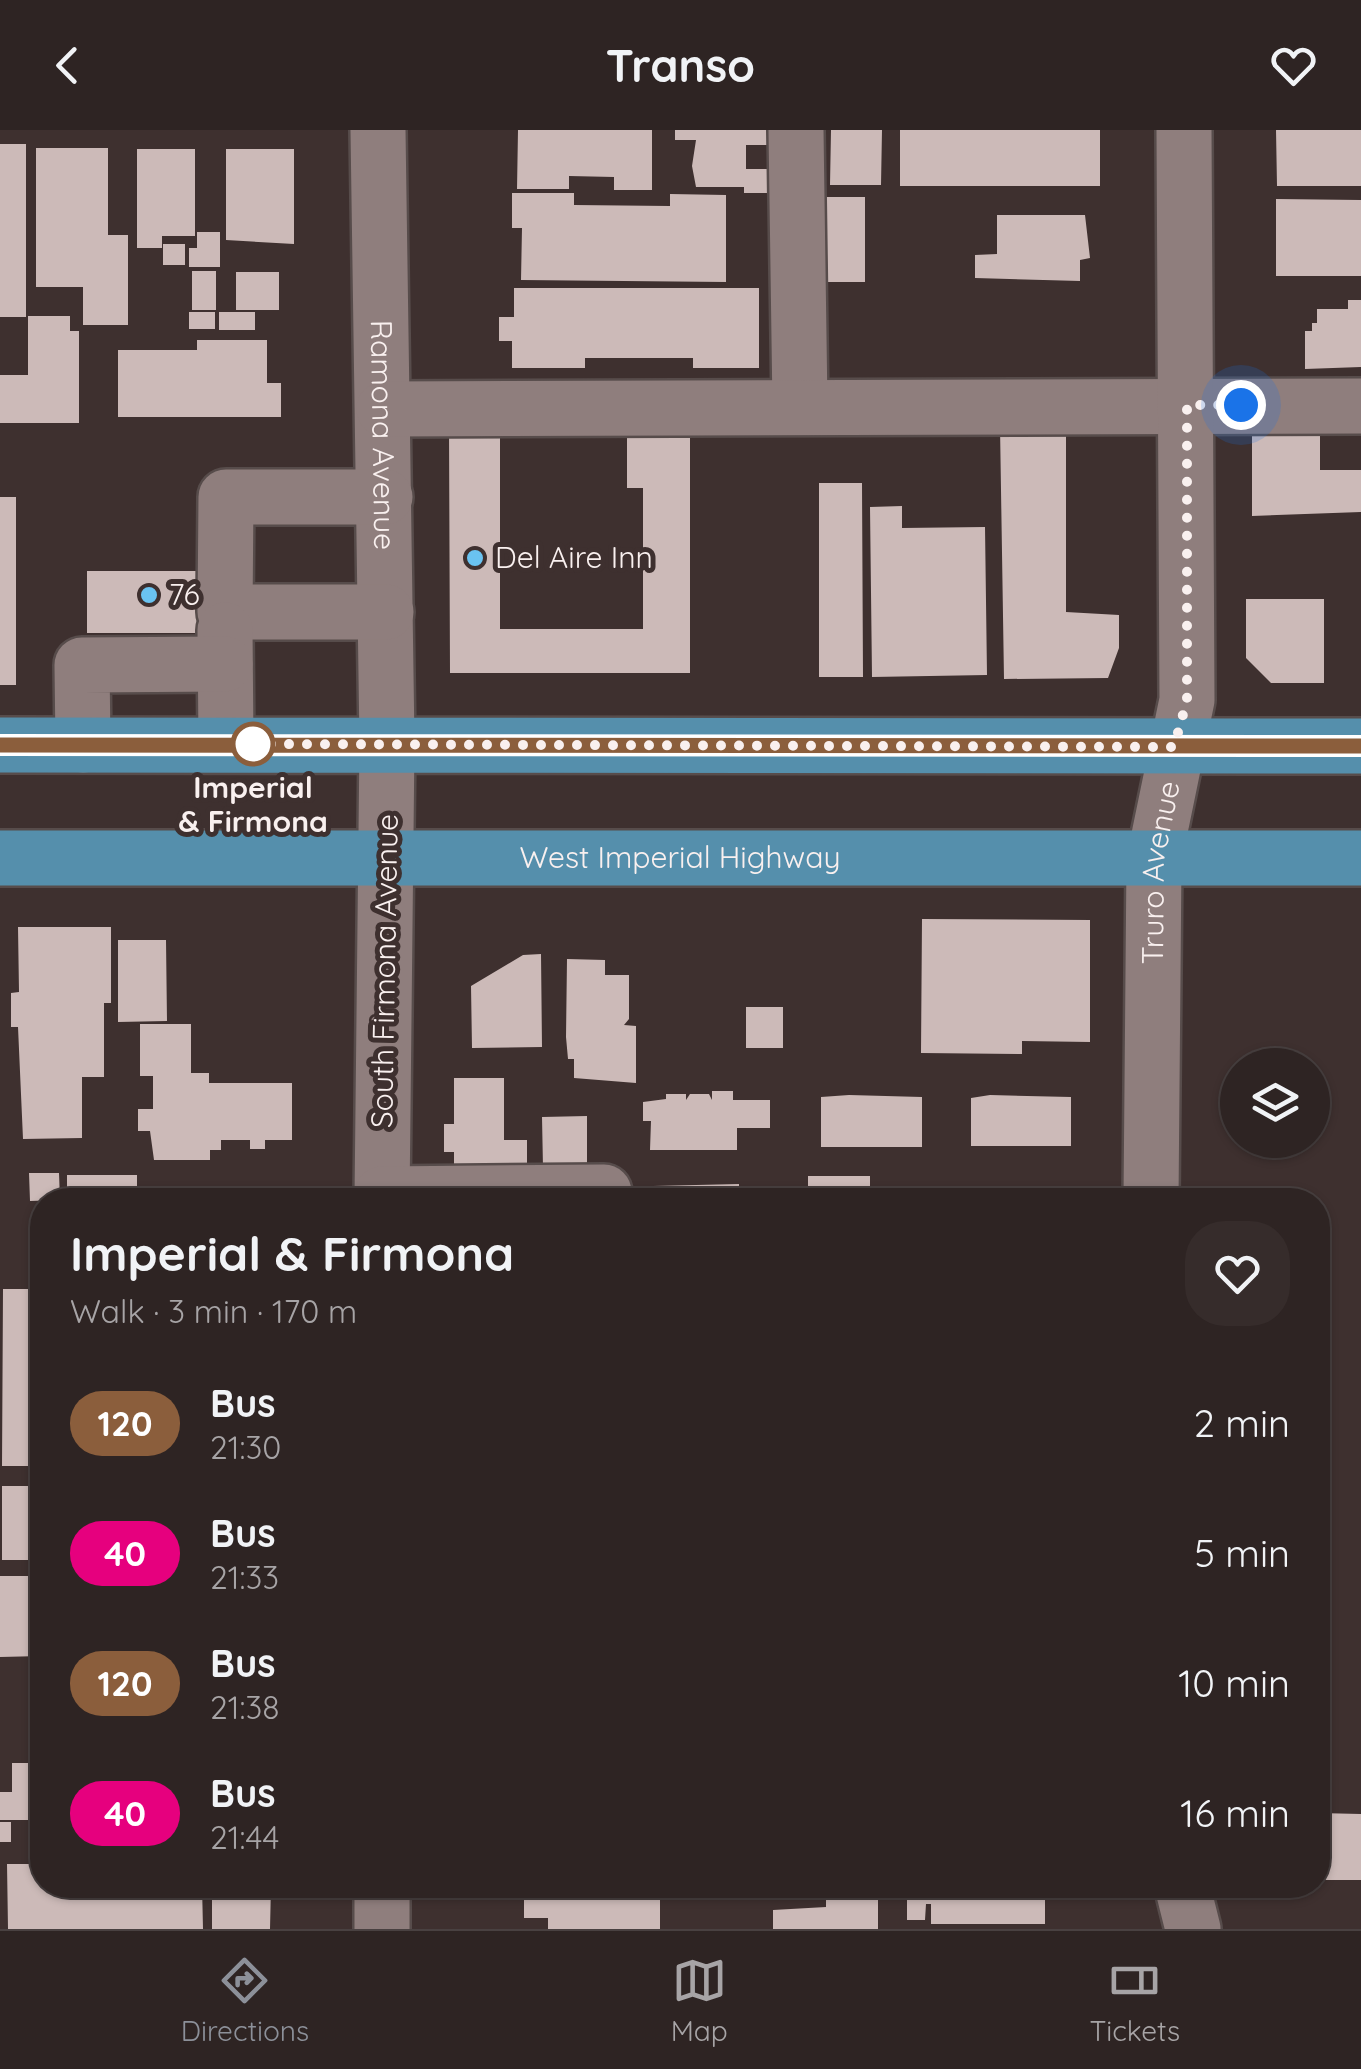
<!DOCTYPE html>
<html lang="en">
<head>
<meta charset="utf-8">
<style>
	:root { --surface:#2e2423; --page:#362c2b; --text:#f1f3f6; --muted:#a7a4a6; --line:#494141; --accent:#8c9099 }
	body { margin:0; font-family:Quicksand,sans-serif; background:var(--page); color:var(--text); height:100vh; display:flex; flex-direction:column; font-size:38px; white-space:nowrap }
	* { box-sizing:border-box; margin:0 }
	p { font-size:32px; color:var(--muted) }
	.icon { flex:none; width:55px; height:55px; fill:none; stroke:currentColor; stroke-width:2; stroke-linecap:round; stroke-linejoin:round }
	.map { position:relative; flex:1; overflow:hidden }
	.side { position:absolute; left:30px; top:1058px; width:1300px; height:710px; display:flex; flex-direction:column; background:var(--surface); border-radius:40px; box-shadow:0 2px 8px #0004,0 0 0 2px var(--line) }
	.side>* { flex:none }
	.badge { padding:0 20px; border-radius:32px; font-size:35px; line-height:65px }
	.buttons { position:absolute; left:1220px; top:918px; display:grid; gap:20px }
	.buttons a { display:grid; place-items:center; width:110px; height:110px; border-radius:50%; background:var(--surface); box-shadow:0 2px 8px #0004,0 0 0 2px var(--line); font-size:50px }
	.you { position:absolute; width:50px; height:50px; margin:-25px; border:8px solid #fff; border-radius:50%; background:#1a73e8; box-shadow:0 0 0 15px #1a73e833 }
	.map>.badge { position:absolute; translate:-50% -50%; box-shadow:0 0 0 5px #fff }
	.round { display:grid; place-items:center; flex:none; width:105px; height:105px; border-radius:40px; background:var(--page) }
	.headline { display:flex; align-items:center; justify-content:space-between; height:170px; padding:0 40px }
	h1 { font-size:48px; font-weight:800; line-height:75px }
	ul { padding:0; list-style:none }
	li { display:flex; align-items:center; gap:30px; height:130px; padding:0 40px }
	li div { flex:1 }
	li b { display:block; font-size:38px }
	li em { font-style:normal }
	li .badge { min-width:110px; font-weight:700; text-align:center }
	header { display:flex; justify-content:space-between; align-items:center; height:130px; padding:0 40px; background:var(--surface); font-size:45px; font-weight:800 }
	.tabs { display:flex; justify-content:space-around; align-items:center; height:140px; border-top:2px solid var(--line); background:var(--surface); font-size:28px; color:var(--muted) }
	.tabs a { display:grid; justify-items:center; gap:5px }
	.tabs .on { color:var(--accent) }
	.map>svg:first-child { display:block }
</style>
</head>
<body>
<header><svg class="icon" aria-label="back" viewBox="0 0 24 24"><path d="M15 5l-7 7 7 7"/></svg>Transo<svg class="icon" aria-label="heart" viewBox="0 0 24 24"><path d="M12 20l-8-8c-3-5 5-10 8-4 3-6 11-1 8 4z"/></svg></header>
<div class="map">
<svg width="1361" height="1799" viewBox="0 0 1361 1799">
	<rect width="100%" height="100%" fill="#3e302f"/>
	<path fill="#ccbab8" d="M518 0H652V60H614V47L569 46V59H517Z
		M675 0H772V15H746V39H772V63H744V57H696L692 36 696 10H675Z
		M831 0H882L881 55H830Z
		M900 0H1100V56H900Z
		M1276 0H1361V56H1277Z
		M0 14H26V187H0Z
		M36 18H108V105H128V195H83V157H36Z
		M137 19H195V106H162V118H137Z
		M226 19H294V114L226 110Z
		M512 63H574V75L670 76V64L726 65V152L521 150 522 98H512Z
		M822 67H865V152H822Z
		M1276 69 1361 70V146H1276Z
		M997 85H1085L1090 128 1080 130V151L975 148V125L997 124Z
		M197 102H220V137H189V118H197Z
		M163 114H185V135H163Z
		M192 141H216V180H192Z
		M236 142H279V180H236Z
		M514 158H759V238H693V228H585V238H512V211H499V187H514Z
		M1348 170H1361V237L1305 239V201H1312V193H1317V179H1348Z
		M189 182H215V199H189Z
		M219 182H255V200H219Z
		M28 186H70V201H79V293H0V245H28Z
		M197 210H267V253H281V287H118V220H197Z
		M690 292V543H450L449 298H500V499H643V358H627V293Z
		M1000 296H1066V482L1119 485V518L1108 548 1004 549Z
		M1252 296H1320V340H1361V382L1252 386Z
		M819 353H862L863 547H819Z
		M0 367H16V555H0Z
		M902 376V398L985 397 987 545 872 547 870 377Z
		M87 441H211V503H87Z
		M1246 469H1324V553H1271L1246 528Z
		M922 789 1090 790V912L1022 911V924L921 923Z
		M18 797H111V873H104V947H82V1008L23 1009 18 897H11V863L19 862Z
		M118 810H166L167 891 118 892Z
		M541 824 542 917 472 918 471 856 523 825Z
		M567 829 605 830V845H629V889L624 895 636 896V953L574 948V929H568L566 907Z
		M746 877H783V918H746Z
		M140 894H191V943H209V953H292V1010H265V1019H250V1010H221V1020H210V1030H154L150 1001H138V979H153V946H140Z
		M454 948H504V1010H527V1039H454V1022H444V994H454Z
		M712 961H733V970H770V998H737V1020H650L651 991H643V972L666 969V964H686V970L690 964H709L712 970Z
		M849 965 922 967V1017H821V967Z
		M990 965 1071 967V1016H971V968Z
		M587 986V1037L543 1038 542 987Z
		M29 1043H59L60 1070 30 1071Z
		M67 1045H137V1070H67Z
		M808 1046H870V1070H808Z
		M739 1054V1070H653V1056Z
		M3 1159H42V1336H2Z
		M2 1356H42V1430H2Z
		M0 1446H42V1526L0 1527Z
		M12 1633H42V1690H0V1662H12Z
		M1318 1683 1361 1684V1750H1318Z
		M0 1692H11V1712H0Z
		M7 1734H42V1755H202L203 1799H8Z
		M212 1755H271L270 1799H212Z
		M524 1755H660V1799H548V1788H524Z
		M907 1755H1045V1794H931V1774H926L925 1790H907Z
		M826 1765H878V1799H773V1780L826 1777Z"/>
	<g fill="none" stroke-linecap="round" stroke-linejoin="round">
		<defs>
			<g id="minor">
				<path id="s1" d="M378 0 387 612 382 1070"/>
				<path d="M796 0 800 277"/>
				<path d="M384 279 1361 276"/>
				<path d="M385 367H226L225 482H386"/>
				<path d="M225 500 226 614"/>
				<path d="M83 615 82 535 225 534"/>
				<path d="M382 1064 604 1062"/>
				<path id="s2" d="M1151 1070 1154 730 1187 570 1184 0"/>
				<path d="M1182 1755 1193 1799"/>
				<path d="M382 1799V1755"/>
			</g>
			<g id="major">
				<path d="M0 615 1361 616"/>
				<path id="s3" d="M0 728H1361"/>
			</g>
		</defs>
		<use href="#minor" stroke="#574c4b" stroke-width="60"/>
		<use href="#major" stroke="#574c4b" stroke-width="60"/>
		<use href="#minor" stroke="#8f7e7d" stroke-width="55"/>
		<use href="#major" stroke="#558fac" stroke-width="55"/>
	</g>
	<g fill="none" stroke-linecap="round" stroke-linejoin="round">
		<defs>
			<path id="line" d="M0 615 1361 616"/>
		</defs>
		<use href="#line" stroke="#fff" stroke-width="22"/>
		<use href="#line" stroke="#8b5e3c" stroke-width="15"/>
		<path stroke="#f9f0ef" stroke-width="10" stroke-dasharray="0 18" d="M253 614 1174 617 1187 570V275H1241"/>
	</g>
	<g fill="#6ac3f1" stroke="#3e302f" stroke-width="4">
		<circle cx="475" cy="428" r="10"/>
		<circle cx="149" cy="465" r="10"/>
	</g>
	<circle fill="#fff" stroke="#8b5e3c" stroke-width="5" cx="253" cy="614" r="20"/>
	<g text-anchor="middle" stroke-width="10" stroke-linejoin="round" paint-order="stroke">
		<g font-size="30" fill="#f9f0ef" stroke="#3e302f">
			<text dy="10" stroke="none"><textPath href="#s1" startOffset="305">Ramona Avenue</textPath></text>
			<text dy="10" stroke="none"><textPath href="#s3" startOffset="680">West Imperial Highway</textPath></text>
			<text dy="10" stroke="none"><textPath href="#s2" startOffset="328">Truro Avenue</textPath></text>
			<text transform="translate(385 841) rotate(-89)" y="10">South Firmona Avenue</text>
		</g>
		<g font-size="30" fill="#f9f0ef" stroke="#3e302f" text-anchor="start">
			<text x="495" y="438">Del Aire Inn</text>
			<text x="169" y="475">76</text>
		</g>
		<g font-size="30" font-weight="bold" fill="#f9f0ef" stroke="#3e302f">
			<text x="253" y="668">Imperial<tspan x="253" dy="34">&amp; Firmona</tspan></text>
		</g>
	</g>
</svg>
<div class="buttons">
<a><svg class="icon" aria-label="layers" viewBox="0 0 24 24"><path d="M12 4l9 5-9 5-9-5zM3 14l9 5 9-5"/></svg></a>
</div>
<div class="you" style="left:1241px;top:275px"></div>
<section class="side">
<div class="headline"><div><h1>Imperial &amp; Firmona</h1><p>Walk · 3 min · 170 m</p></div><a class="round"><svg class="icon" aria-label="heart" viewBox="0 0 24 24"><path d="M12 20l-8-8c-3-5 5-10 8-4 3-6 11-1 8 4z"/></svg></a></div>
<ul>
<li><span class="badge" style="background:#8b5e3c;color:#fff">120</span><div><b>Bus</b><p>21:30</p></div><em>2 min</em></li>
<li><span class="badge" style="background:#e6007e;color:#fff">40</span><div><b>Bus</b><p>21:33</p></div><em>5 min</em></li>
<li><span class="badge" style="background:#8b5e3c;color:#fff">120</span><div><b>Bus</b><p>21:38</p></div><em>10 min</em></li>
<li><span class="badge" style="background:#e6007e;color:#fff">40</span><div><b>Bus</b><p>21:44</p></div><em>16 min</em></li>
</ul>
</section>
</div>
<nav class="tabs">
<a class="on"><svg class="icon" aria-label="directions" viewBox="0 0 24 24"><path d="M12 3l9 9-9 9-9-9zM9 14v-3h6M13 9l2 2-2 2"/></svg>Directions</a>
<a><svg class="icon" aria-label="map" viewBox="0 0 24 24"><path d="M3 6l6-2 6 2 6-2v14l-6 2-6-2-6 2zM9 4v14M15 6v14"/></svg>Map</a>
<a><svg class="icon" aria-label="tickets" viewBox="0 0 24 24"><path d="M3 7h18v10H3zM15 7v10"/></svg>Tickets</a>
</nav>
</body>
</html>
